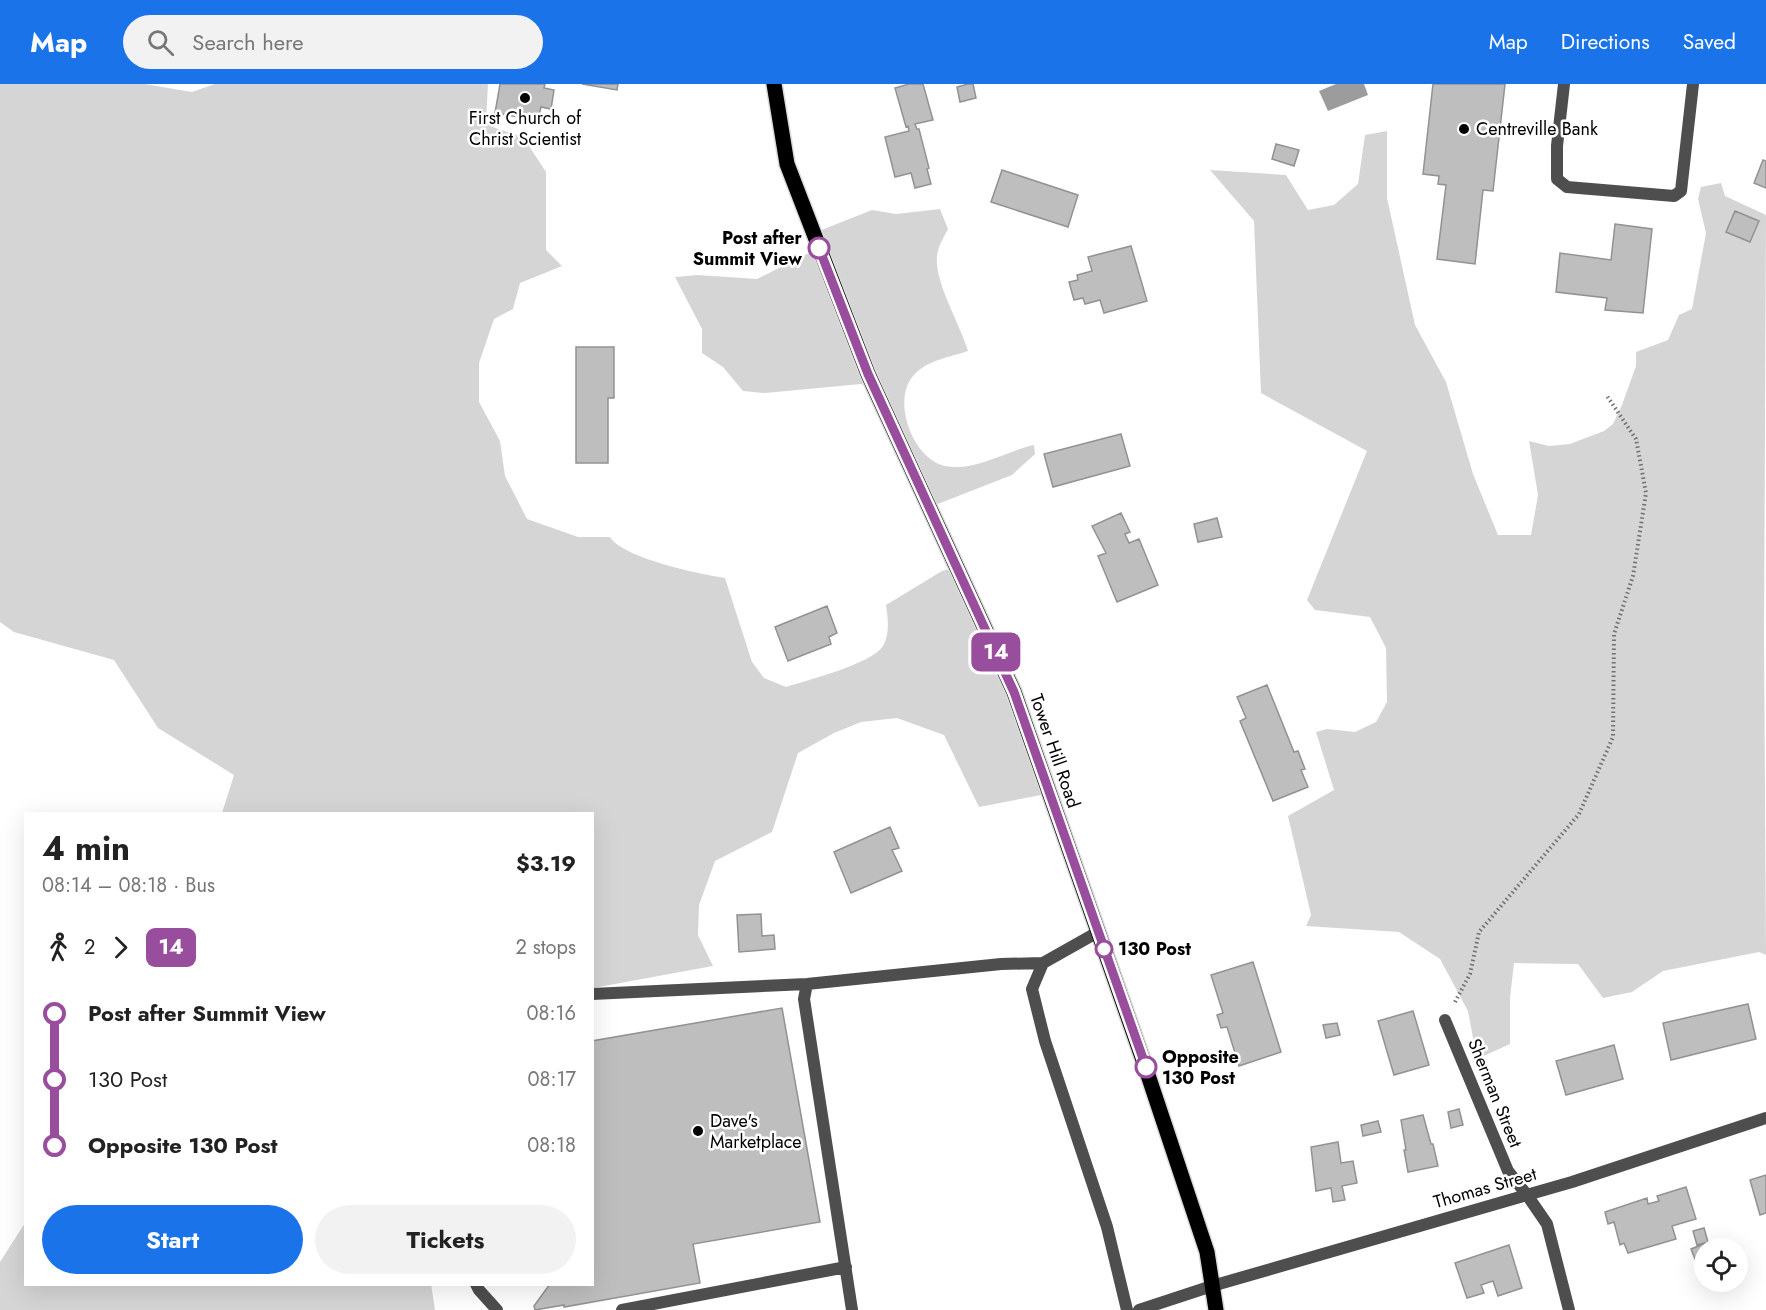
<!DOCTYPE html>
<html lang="en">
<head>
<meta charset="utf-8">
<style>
	:root { --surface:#fff; --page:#f2f2f2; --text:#222; --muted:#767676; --accent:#1a73e8 }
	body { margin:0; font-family:Jost,sans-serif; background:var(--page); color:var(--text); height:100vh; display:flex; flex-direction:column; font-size:22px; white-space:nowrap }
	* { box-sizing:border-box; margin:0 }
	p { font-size:20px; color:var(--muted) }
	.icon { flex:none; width:33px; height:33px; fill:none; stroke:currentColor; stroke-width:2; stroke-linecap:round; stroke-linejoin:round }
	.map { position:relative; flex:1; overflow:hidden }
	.panel { position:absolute; left:24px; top:728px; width:570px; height:474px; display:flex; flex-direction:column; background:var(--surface); border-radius:0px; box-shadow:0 6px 24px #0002 }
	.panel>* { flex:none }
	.badge { padding:0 12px; border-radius:9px; font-size:21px; line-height:39px }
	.fabs { position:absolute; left:1694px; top:1154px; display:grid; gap:12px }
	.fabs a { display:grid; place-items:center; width:54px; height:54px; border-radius:50%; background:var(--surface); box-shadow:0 6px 24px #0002; font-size:30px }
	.map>.badge { position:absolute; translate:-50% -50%; box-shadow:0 0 0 3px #fff }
	.legs { display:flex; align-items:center; gap:9px; height:66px; padding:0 18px; font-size:20px }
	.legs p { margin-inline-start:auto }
	.headline { display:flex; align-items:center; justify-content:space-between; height:102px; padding:0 18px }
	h1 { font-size:33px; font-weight:700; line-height:45px }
	.button { display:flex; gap:12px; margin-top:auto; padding:12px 18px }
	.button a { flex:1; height:69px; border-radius:36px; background:var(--accent); color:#fff; font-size:24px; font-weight:700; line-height:69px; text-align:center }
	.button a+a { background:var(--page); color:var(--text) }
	ul { padding:0 18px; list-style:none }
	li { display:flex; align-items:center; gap:21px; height:66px; font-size:22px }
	li i { display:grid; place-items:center; width:9px; height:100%; margin:0 8px; background:currentColor }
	li i::after { content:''; width:15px; height:15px; margin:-8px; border:4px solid; border-radius:50%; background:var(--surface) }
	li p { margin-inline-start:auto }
	li:first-child i { background:linear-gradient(#0000 50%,currentColor 0) }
	li:last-child i { background:linear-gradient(currentColor 50%,#0000 0) }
	header { display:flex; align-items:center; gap:36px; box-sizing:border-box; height:84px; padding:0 30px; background:var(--accent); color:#fff }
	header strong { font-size:28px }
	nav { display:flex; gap:33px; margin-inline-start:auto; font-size:21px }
	.search { width:420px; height:54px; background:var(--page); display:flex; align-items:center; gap:15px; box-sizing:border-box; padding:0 21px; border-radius:33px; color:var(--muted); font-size:22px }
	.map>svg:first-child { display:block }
</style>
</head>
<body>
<header>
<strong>Map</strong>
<div class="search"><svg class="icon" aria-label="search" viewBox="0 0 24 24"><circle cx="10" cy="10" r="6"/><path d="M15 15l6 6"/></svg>Search here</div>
<nav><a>Map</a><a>Directions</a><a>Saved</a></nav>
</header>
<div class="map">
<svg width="1766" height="1226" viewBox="0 0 1766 1226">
	<rect width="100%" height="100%" fill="#fff"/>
	<path fill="#d5d5d5" d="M0 0H145L192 8 215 0H488L486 37 495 44 523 53 546 88V166L562 182 520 199 513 225 494 235 479 279V318L500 357 505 392 527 435 578 453H610C623 474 699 490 725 494L752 578 764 594 786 603C807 596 872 580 883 562 890 549 888 535 886 521L942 487 954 484 960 491 1046 710 979 723 944 651 897 634 861 638 834 649 798 669 772 748 715 777 699 821 698 851 713 882 593 904 592 729H222L234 691 158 644 114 576 14 548 0 538Z
		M1387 47V114L1415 241 1446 298 1473 390 1498 451H1531L1538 411 1529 357 1549 362 1570 360 1604 347 1613 340 1622 321 1636 282V268L1668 256 1679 231 1692 225 1706 149 1698 115 1701 103 1721 99 1725 112 1766 131 1764 552 1766 871 1759 868 1663 887 1632 908 1603 914 1578 880 1514 879 1510 914V960L1477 975 1468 927 1440 875 1399 848 1306 842 1311 831 1288 732 1334 706 1316 648 1327 645 1355 648 1376 638 1387 618 1386 564 1370 533 1315 526 1307 516 1367 367 1261 309 1254 137 1210 86 1286 91 1308 126 1334 121 1358 100 1365 51Z
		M940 125 948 145C944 153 938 162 937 172 934 197 960 240 968 267 950 273 927 276 914 291 891 315 912 375 945 382 974 388 1006 367 1034 361L1035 370 1012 391 930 423 875 305 861 300 765 309 743 307 723 283 702 269V245L675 193 698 191 757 195 809 169 818 167 814 149 872 126 896 130Z
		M25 1139 26 1200H431L435 1226H0V1178Z"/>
	<path fill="#9c9c9c" d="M1336 0H1364L1368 11 1328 27 1319 7Z"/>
	<path fill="#bebebe" stroke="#929292" stroke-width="1.5" d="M500 0H545L544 4 554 6 551 25 541 23 538 36 495 29Z
		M582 0H618L617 6Z
		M909 0H923L933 36 915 40 917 45H919L929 84 927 85 931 100 915 104 911 89 895 93 885 53 909 47 908 42 906 43 895 4Z
		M968 0H973L976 14 960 18 957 3Z
		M1433 0H1505L1493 107 1483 106 1475 180 1437 175 1446 101 1438 100 1439 92 1423 90Z
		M1276 60 1299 66 1294 82 1272 75Z
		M1763 76 1766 77V104L1754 99Z
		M1002 86 1078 111 1068 143 991 118Z
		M1735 127 1759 137 1750 158 1726 148Z
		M1615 140 1652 145 1643 229 1605 226 1607 214 1556 208 1560 169 1611 176Z
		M1131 162 1147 217 1104 229 1100 216 1085 220 1083 214 1074 216 1069 198 1078 196 1077 191 1092 187 1088 173Z
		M576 263H614V314H608V379H576Z
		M1121 350 1130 382 1053 403 1044 370Z
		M1121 429 1130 448 1125 450 1129 459 1139 455 1158 501 1117 518 1098 472 1106 469 1092 442Z
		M1217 434 1222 453 1198 458 1194 440Z
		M827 522 837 549 829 553 831 560 788 577 775 543Z
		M1267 601 1294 668 1298 667 1305 685 1301 686 1308 703 1273 717 1240 637 1246 634 1237 613Z
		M890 743 899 764 892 766 902 787 851 809 834 768Z
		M761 830 762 852 774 851 775 865 739 868 737 831Z
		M1253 878 1281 968 1239 982 1227 943 1221 944 1217 931 1223 929 1211 891Z
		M1748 920 1756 955 1671 976 1663 939Z
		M782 924 820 1138 693 1160 700 1199 564 1223V1221L535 1226 534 1222 550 1200H592V957Z
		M1413 927 1429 981 1394 991 1378 937Z
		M1337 939 1340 951 1326 954 1323 941Z
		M1614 961 1623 995 1566 1011 1556 977Z
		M1459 1025 1463 1041 1451 1044 1448 1028Z
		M1423 1031 1431 1060H1433L1438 1082 1408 1088 1404 1066H1406L1401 1036Z
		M1378 1037 1381 1048 1363 1052 1361 1041Z
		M1338 1058 1341 1079 1353 1077 1357 1099 1342 1102 1345 1116 1333 1118 1331 1104 1316 1107 1311 1063Z
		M1766 1091V1129L1760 1131 1750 1096Z
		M1686 1103 1696 1135 1672 1142 1676 1155 1628 1169 1624 1159 1620 1161 1614 1138 1608 1140 1605 1128 1647 1114 1648 1120 1659 1117 1657 1112Z
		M1704 1144 1708 1158 1697 1161 1693 1147Z
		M1706 1159 1708 1164H1704V1181L1698 1183 1691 1165Z
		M1509 1161 1522 1204 1498 1212 1493 1197 1481 1201 1484 1209 1467 1214 1455 1179Z"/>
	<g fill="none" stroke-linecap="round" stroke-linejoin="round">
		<defs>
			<path id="primary" d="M774 0 787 80 868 290 1014 608 1143 976 1207 1168 1216 1226"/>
		</defs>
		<use href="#primary" stroke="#dbdbdb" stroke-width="18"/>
		<path stroke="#707070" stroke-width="4" stroke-dasharray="1.5 3" stroke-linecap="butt" d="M1455 918 1470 890 1479 848 1579 730 1613 653 1614 550 1633 492 1646 409 1636 355 1607 312"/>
		<path stroke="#4e4e4e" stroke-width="12" d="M1564 0 1557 62V95L1567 103 1674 112 1681 107 1693 0
			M1043 879 1032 905 1045 957 1107 1143 1127 1226
			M807 900 804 915 852 1226
			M592 910 807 900 1001 880 1043 879 1098 848
			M476 1200 479 1206 497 1226
			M622 1226 846 1183
			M1139 1226 1212 1202"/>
		<path stroke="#4e4e4e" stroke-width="12" d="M1445 936 1508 1087 1527 1111 1547 1140 1569 1226
			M1212 1202 1572 1098 1766 1034"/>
		<use href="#primary" stroke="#000" stroke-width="15"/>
	</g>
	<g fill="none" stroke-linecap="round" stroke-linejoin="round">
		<defs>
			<path id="line-1" d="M819 164 868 290 1014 608 1146 983"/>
		</defs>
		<use href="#line-1" stroke="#fff" stroke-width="14"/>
		<use href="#line-1" stroke="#994d9d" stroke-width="9"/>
	</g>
	<g fill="#000" stroke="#fff" stroke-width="2">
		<circle cx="525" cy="14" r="6"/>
		<circle cx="1464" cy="45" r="6"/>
		<circle cx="698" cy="1047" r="6"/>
	</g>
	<g fill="#fff" stroke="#994d9d" stroke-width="3">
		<circle cx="819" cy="164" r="10"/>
		<circle cx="1104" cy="865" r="8"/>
		<circle cx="1146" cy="983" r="10"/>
	</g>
	<g text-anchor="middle" stroke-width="5" stroke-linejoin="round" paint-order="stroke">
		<g font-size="18" fill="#000" stroke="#fff" text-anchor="start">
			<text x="525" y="40" text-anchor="middle">First Church of<tspan x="525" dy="21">Christ Scientist</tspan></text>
			<text x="1476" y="51">Centreville Bank</text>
			<text x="710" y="1043">Dave's<tspan x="710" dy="21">Marketplace</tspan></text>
		</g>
		<g font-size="18" font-weight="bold" fill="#000" stroke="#fff" text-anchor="start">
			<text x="802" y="160" text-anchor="end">Post after<tspan x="802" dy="21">Summit View</tspan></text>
			<text x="1118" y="871">130 Post</text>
			<text x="1162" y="979">Opposite<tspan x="1162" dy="21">130 Post</tspan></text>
		</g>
		<g font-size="18" fill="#000" stroke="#fff">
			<text transform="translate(1055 667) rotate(71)" y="6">Tower Hill Road</text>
			<text transform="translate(1495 1009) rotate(68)" y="6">Sherman Street</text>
			<text transform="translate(1485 1104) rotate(-16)" y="6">Thomas Street</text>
		</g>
	</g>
</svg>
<div class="fabs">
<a><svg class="icon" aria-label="locate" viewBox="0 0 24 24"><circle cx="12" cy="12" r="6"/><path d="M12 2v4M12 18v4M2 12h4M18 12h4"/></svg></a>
</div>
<b class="badge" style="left:996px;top:568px;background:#994d9d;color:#fff">14</b>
<section class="panel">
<div class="headline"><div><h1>4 min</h1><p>08:14 – 08:18 · Bus</p></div><b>$3.19</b></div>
<div class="legs"><svg class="icon" aria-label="walk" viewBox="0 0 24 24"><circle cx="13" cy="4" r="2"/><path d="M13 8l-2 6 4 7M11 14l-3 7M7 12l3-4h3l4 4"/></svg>2<svg class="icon" aria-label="forward" viewBox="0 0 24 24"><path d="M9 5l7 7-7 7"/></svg><b class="badge" style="background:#994d9d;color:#fff">14</b><p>2 stops</p></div>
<ul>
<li><i style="color:#994d9d"></i><b>Post after Summit View</b><p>08:16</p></li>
<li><i style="color:#994d9d"></i><span>130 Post</span><p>08:17</p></li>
<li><i style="color:#994d9d"></i><b>Opposite 130 Post</b><p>08:18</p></li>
</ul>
<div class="button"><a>Start</a><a>Tickets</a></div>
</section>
</div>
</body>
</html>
